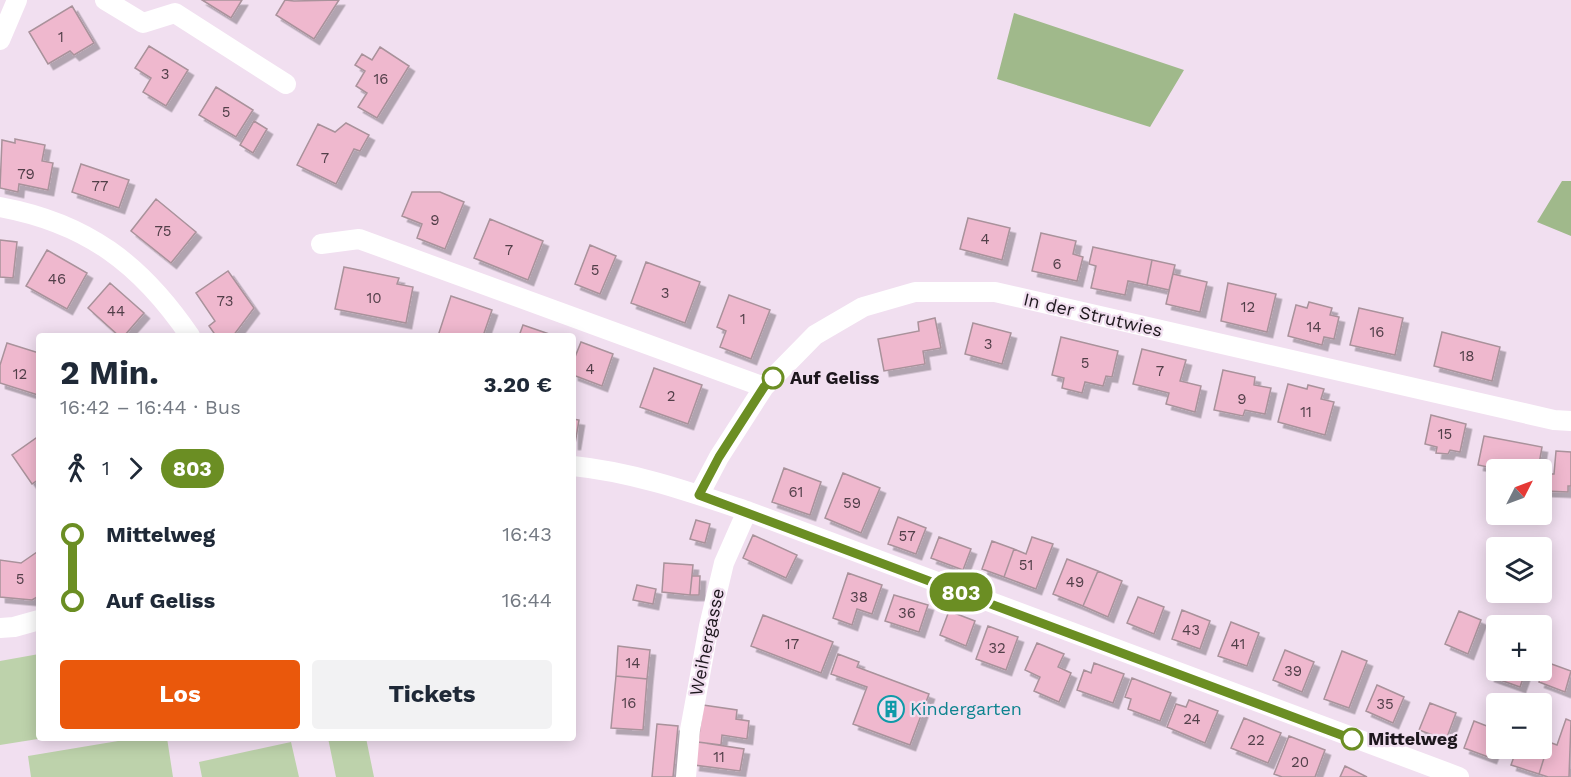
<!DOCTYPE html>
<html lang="de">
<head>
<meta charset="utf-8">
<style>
	:root { --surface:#fff; --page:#f2f2f3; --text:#1f2937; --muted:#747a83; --accent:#ea580c }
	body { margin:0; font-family:"Work Sans",sans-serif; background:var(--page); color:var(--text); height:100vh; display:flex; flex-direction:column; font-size:22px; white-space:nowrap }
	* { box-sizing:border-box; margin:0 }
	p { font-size:20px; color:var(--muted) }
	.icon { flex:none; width:33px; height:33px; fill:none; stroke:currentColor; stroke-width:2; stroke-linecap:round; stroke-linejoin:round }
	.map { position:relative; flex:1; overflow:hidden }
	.details { position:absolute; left:36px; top:333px; width:540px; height:408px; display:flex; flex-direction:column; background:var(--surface); border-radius:6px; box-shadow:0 3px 15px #0003 }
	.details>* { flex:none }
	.badge { padding:0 12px; border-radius:20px; font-size:21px; line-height:39px }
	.needle { width:39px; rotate:48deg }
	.fabs { position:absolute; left:1486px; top:459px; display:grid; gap:12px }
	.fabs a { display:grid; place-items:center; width:66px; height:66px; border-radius:6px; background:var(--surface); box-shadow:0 3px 15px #0003; font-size:30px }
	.map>.badge { position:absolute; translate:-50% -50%; box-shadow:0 0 0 3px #fff }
	.legs { display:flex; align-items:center; gap:9px; height:66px; padding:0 24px; font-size:20px }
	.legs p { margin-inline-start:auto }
	.head { display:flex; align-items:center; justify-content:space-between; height:102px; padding:0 24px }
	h1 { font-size:33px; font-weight:700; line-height:45px }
	.cta { display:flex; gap:12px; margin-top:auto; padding:12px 24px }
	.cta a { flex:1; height:69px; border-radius:6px; background:var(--accent); color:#fff; font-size:24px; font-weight:700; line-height:69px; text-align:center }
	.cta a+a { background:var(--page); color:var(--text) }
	ul { padding:0 24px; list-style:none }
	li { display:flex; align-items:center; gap:21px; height:66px; font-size:22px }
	li i { display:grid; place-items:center; width:9px; height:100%; margin:0 8px; background:currentColor }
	li i::after { content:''; width:15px; height:15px; margin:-8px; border:4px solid; border-radius:50%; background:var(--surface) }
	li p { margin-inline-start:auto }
	li:first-child i { background:linear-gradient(#0000 50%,currentColor 0) }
	li:last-child i { background:linear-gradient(currentColor 50%,#0000 0) }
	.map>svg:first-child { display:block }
</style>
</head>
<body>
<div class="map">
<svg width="1571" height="777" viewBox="0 0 1571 777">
	<defs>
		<filter id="shadow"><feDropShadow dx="5.5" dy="5.5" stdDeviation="0" flood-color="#0004"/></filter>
	</defs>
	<rect width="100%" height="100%" fill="#f1dff0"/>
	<path fill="#bdd2ab" d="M39 654V738H44L0 745V661Z
		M136 738H167L173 777H31L28 756Z
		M328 738H366L374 777H336Z
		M291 742 299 777H202L199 762Z"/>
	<path fill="#a0b98b" d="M1014 13 1184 70 1150 127 997 79Z
		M1562 181H1571V236L1537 222Z"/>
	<path fill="#efb8ce" stroke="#a9929b" stroke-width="1.5" filter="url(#shadow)" d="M202 0H242L231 18Z
		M285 0 294 1 339 0 314 39 276 15Z
		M72 6 94 43 74 55 70 51 48 64 29 32Z
		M149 46 188 70 166 106 143 92 151 78 135 68Z
		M380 47 409 66 377 118 358 107 367 93 356 86 365 71 355 65 362 54 372 60Z
		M216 87 253 110 236 137 199 115Z
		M254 121 267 129 253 153 240 145Z
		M346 123 369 135 360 151 354 149 336 184 297 165 318 124 335 132Z
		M15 139 45 145 42 161 53 163 48 190 19 184 18 192 0 188 2 140 15 143Z
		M81 164 129 180 119 208 72 192Z
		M412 192H440L464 202 445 249 417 238 422 224 402 216Z
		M156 199 196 232 171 263 131 231Z
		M968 218 1010 228 1002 260 960 249Z
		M490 219 543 241 528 280 474 258Z
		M1041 233 1076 241 1073 254 1083 257 1077 281 1032 271Z
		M0 240 17 242 13 278 0 277Z
		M590 245 616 256 600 294 575 284Z
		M1093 247 1152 260 1147 285 1128 281 1125 295 1091 288 1096 266 1089 264Z
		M47 250 87 273 67 309 26 286Z
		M1152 260 1175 265 1169 290 1147 285Z
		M646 262 700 282 685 323 631 303Z
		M344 267 399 278 397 284 413 287 406 323 335 309Z
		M228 271 254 308 233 336H216L209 326 215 321 196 293Z
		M1173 274 1207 282 1200 312 1166 304Z
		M110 283 144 313 124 336H119L88 308Z
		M1228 283 1276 294 1267 332 1221 321Z
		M729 295 770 310 751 359 720 347 726 331 717 327Z
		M451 296 492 310 483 336H438Z
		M1309 302 1332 308 1330 315 1339 317 1334 339 1324 337 1322 345 1288 336 1296 305 1307 308Z
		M1359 308 1403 318 1395 355 1350 345Z
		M935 318 941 348 923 351 925 364 884 371 878 339 919 331 918 322Z
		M973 323 1011 333 1002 364 965 354Z
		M523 325 555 336H519Z
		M1442 332 1500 347 1492 381 1434 366Z
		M1061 337 1118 351 1112 377 1106 376 1103 386 1085 382 1082 393 1062 388 1064 378 1052 375Z
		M581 342 613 354 602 386 573 375V362Z
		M7 343 39 353 38 395 0 383V365Z
		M1142 349 1186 360 1180 381 1201 386 1195 412 1166 404 1169 393 1133 384Z
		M654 368 702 385 688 424 640 407Z
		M1223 370 1255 377 1254 385 1271 388 1265 414 1245 410 1243 416 1214 410Z
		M1288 384 1307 389 1308 385 1324 389 1321 399 1334 402 1325 435 1278 422Z
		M1431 415 1466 424 1460 452 1450 450 1448 454 1436 453 1437 447 1425 444Z
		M573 419 579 420 575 444H573Z
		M39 436V479L32 484 12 455Z
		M1484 436 1542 447 1538 470H1502L1478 465Z
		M1556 451 1571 452V486H1568V492L1546 491 1547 474H1554Z
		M784 468 821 482 810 515 772 502Z
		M843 473 880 488 861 533 825 518Z
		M898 517 926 528 916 554 888 544Z
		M696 520 710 524 705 543 690 539Z
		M753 535 797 555 786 578 743 558Z
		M939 537 971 549 963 570 931 558Z
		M1032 537 1053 544 1036 589 1004 577 1014 549 1026 554Z
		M992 541 1014 549 1004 577 982 569Z
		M37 552 39 556V596L32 600 0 597V560L21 563Z
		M1067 559 1098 571 1083 606 1053 594Z
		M664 563 693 565 690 595 662 592Z
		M1098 571 1122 581 1108 617 1083 606Z
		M848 573 882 585 872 614 857 609 852 625 833 618Z
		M692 576H700L699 595H690Z
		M637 585 656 589 653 604 633 600Z
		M894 595 928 605 919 632 885 621Z
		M1138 597 1164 607 1154 634 1127 623Z
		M1182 610 1210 621 1200 649 1172 639Z
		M949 611 975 621 966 646 940 635Z
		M1459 611 1481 620 1468 654 1445 644Z
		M763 615 833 642 821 673 751 646Z
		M1231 622 1259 633 1247 666 1218 656Z
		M988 626 1018 637 1006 670 976 659Z
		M1497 629V670H1526L1520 687 1489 676 1496 655 1488 653Z
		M1037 643 1064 654 1058 667 1071 673 1059 702 1034 691 1040 677 1025 670Z
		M618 646 650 650 647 679 616 676Z
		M1285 650 1314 662 1302 692 1273 680Z
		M1342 651 1367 661 1349 708 1324 699Z
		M838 654 859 662 857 667 929 694 910 745 853 724 867 687 831 674Z
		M1546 662 1571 671 1565 692 1539 682Z
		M1094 663 1124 674 1113 703 1077 690 1084 670 1091 673Z
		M616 676 647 679 643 730 611 728Z
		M1132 678 1171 693 1160 721 1128 709 1131 699 1125 697Z
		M1377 685 1404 697 1393 723 1366 711Z
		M1189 700 1218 711 1205 743 1167 727 1176 704 1186 707Z
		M1430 703 1456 713 1446 740 1419 730Z
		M703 705 737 710 736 719 749 721 747 739 722 735 721 745 698 742Z
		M1244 718 1281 733 1268 763 1231 748Z
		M1566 719 1571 721 1569 777H1548L1539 774 1549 742 1557 745Z
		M1474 721 1497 730V743L1491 758 1464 748Z
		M657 724 678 726 673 777H652Z
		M1289 736 1325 750 1315 777H1282L1274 774Z
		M1542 740 1549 742 1539 774 1511 765 1517 748H1542Z
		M698 742 744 749 740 771 694 765Z
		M1345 766 1367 777H1340Z"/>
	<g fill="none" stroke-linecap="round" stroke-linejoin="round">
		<path stroke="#fff" stroke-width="20" d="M105 0 143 23 175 13 286 84
			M0 40 17 0
			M0 207C87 223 141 264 190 336
			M321 244 359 239 764 387
			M573 466C633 472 690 492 747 511L1459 777
			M699 495 719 457 764 387 815 335 863 307 915 292H995L1554 420 1571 421
			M0 628 14 627 39 620
			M686 777 690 730 709 626 724 563 747 511"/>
	</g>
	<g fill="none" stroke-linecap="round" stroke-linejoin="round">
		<defs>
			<path id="line-1" d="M773 378 764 387 719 457 699 495 1352 739"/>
		</defs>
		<use href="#line-1" stroke="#fff" stroke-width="14"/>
		<use href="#line-1" stroke="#6b8e23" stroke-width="9"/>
	</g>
	<defs>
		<symbol id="building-ring" viewBox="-11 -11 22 22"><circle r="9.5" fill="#f1dff0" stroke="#0f9aa8" stroke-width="1.5"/><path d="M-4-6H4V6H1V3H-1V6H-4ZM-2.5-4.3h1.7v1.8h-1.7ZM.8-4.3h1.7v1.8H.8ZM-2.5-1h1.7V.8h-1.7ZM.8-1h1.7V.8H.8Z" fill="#0f9aa8"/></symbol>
	</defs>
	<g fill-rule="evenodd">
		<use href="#building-ring" x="876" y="694" width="30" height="30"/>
	</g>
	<g fill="#fff" stroke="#6b8e23" stroke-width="3">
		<circle cx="773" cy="378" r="10"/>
		<circle cx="1352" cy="739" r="10"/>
	</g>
	<g text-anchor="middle" stroke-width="4.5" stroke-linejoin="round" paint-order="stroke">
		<g font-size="15" fill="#523f49">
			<text x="61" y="42">1</text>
			<text x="165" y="79">3</text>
			<text x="381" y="84">16</text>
			<text x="226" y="117">5</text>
			<text x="325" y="163">7</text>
			<text x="26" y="179">79</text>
			<text x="100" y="191">77</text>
			<text x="435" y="225">9</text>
			<text x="163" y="236">75</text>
			<text x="985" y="244">4</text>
			<text x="509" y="255">7</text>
			<text x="1057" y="269">6</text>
			<text x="595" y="275">5</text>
			<text x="57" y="284">46</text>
			<text x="665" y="298">3</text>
			<text x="374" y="303">10</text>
			<text x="225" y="306">73</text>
			<text x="1248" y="312">12</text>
			<text x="116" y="316">44</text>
			<text x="743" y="324">1</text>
			<text x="1314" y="332">14</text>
			<text x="1377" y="337">16</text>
			<text x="988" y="349">3</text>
			<text x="1467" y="361">18</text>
			<text x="1085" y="368">5</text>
			<text x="590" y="374">4</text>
			<text x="1160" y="376">7</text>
			<text x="20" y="379">12</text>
			<text x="671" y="401">2</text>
			<text x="1242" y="404">9</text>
			<text x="1306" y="417">11</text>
			<text x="1445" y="439">15</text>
			<text x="796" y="497">61</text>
			<text x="852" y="508">59</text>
			<text x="907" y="541">57</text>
			<text x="1026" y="570">51</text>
			<text x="20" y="584">5</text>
			<text x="1075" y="587">49</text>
			<text x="859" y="602">38</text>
			<text x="907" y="618">36</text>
			<text x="1191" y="635">43</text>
			<text x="792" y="649">17</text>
			<text x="1238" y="649">41</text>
			<text x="997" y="653">32</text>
			<text x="633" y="668">14</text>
			<text x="1293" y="676">39</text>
			<text x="629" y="708">16</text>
			<text x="1385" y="709">35</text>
			<text x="1192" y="724">24</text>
			<text x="1256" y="745">22</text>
			<text x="719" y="762">11</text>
			<text x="1300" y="767">20</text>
		</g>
		<g font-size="18" fill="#1d171d" stroke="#f1dff0">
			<text transform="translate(1093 315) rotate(13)" y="6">In der Strutwies</text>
			<text transform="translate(707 642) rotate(-78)" y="6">Weihergasse</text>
		</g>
		<g font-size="18" font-weight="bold" fill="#1d171d" stroke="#f1dff0" text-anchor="start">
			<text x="790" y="384">Auf Geliss</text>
			<text x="1368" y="745">Mittelweg</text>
		</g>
		<g font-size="18" fill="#0d838f" stroke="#f1dff0" text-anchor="start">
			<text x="910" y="715">Kindergarten</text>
		</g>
	</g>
</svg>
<div class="fabs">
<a><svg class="needle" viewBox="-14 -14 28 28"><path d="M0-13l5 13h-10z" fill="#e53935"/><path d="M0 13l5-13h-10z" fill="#747a83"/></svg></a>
<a><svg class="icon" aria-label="layers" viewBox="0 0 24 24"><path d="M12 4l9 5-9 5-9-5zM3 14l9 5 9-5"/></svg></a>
<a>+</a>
<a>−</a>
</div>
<b class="badge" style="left:961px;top:592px;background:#6b8e23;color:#fff">803</b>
<section class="details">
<div class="head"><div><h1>2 Min.</h1><p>16:42 – 16:44 · Bus</p></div><b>3.20 €</b></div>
<div class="legs"><svg class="icon" aria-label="walk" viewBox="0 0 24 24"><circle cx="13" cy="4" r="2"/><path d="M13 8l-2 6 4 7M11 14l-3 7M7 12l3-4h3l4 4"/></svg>1<svg class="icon" aria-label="forward" viewBox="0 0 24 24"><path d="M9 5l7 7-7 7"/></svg><b class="badge" style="background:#6b8e23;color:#fff">803</b></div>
<ul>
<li><i style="color:#6b8e23"></i><b>Mittelweg</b><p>16:43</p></li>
<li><i style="color:#6b8e23"></i><b>Auf Geliss</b><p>16:44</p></li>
</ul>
<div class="cta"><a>Los</a><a>Tickets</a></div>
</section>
</div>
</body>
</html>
